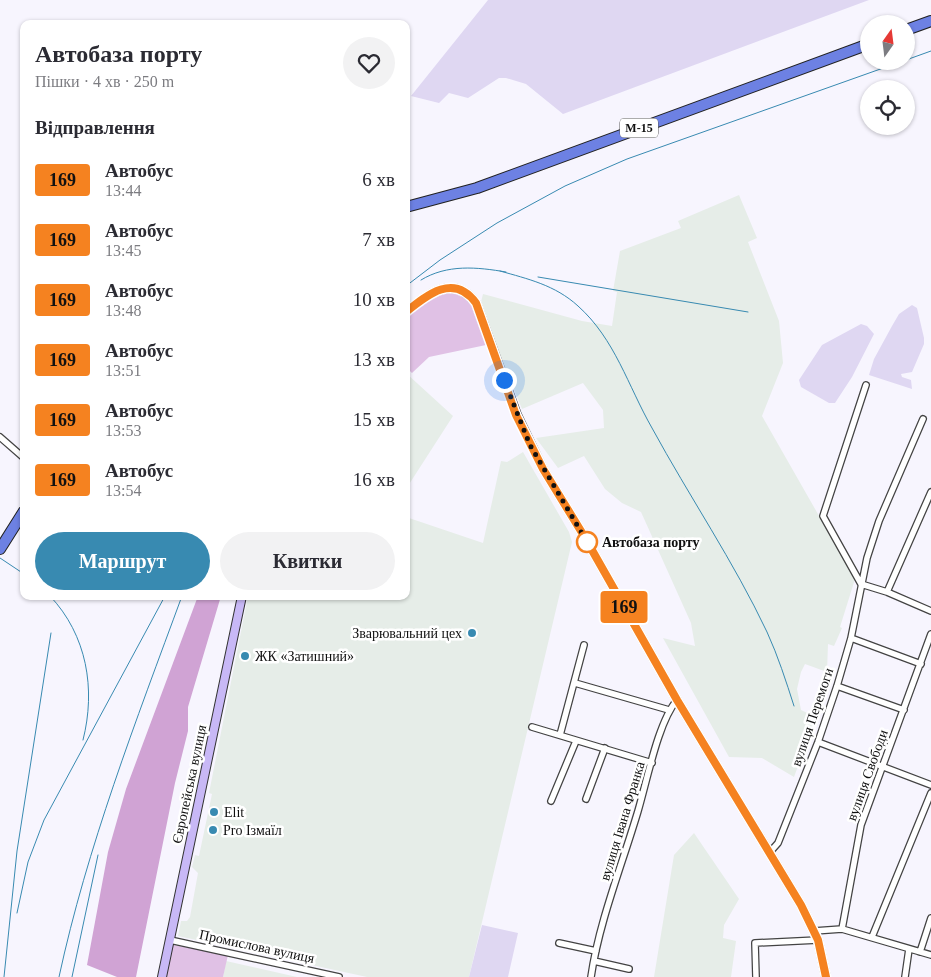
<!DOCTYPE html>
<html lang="uk">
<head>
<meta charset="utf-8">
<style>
	:root { --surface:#fff; --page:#f2f2f3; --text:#2b2b33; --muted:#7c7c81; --accent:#388ab1 }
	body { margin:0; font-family:Georgia,serif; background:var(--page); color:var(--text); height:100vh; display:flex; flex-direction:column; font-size:19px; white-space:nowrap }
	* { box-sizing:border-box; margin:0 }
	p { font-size:16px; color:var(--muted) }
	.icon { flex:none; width:28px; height:28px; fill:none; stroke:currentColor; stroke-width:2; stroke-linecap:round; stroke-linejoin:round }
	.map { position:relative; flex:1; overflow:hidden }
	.side { position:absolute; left:20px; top:20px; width:390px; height:580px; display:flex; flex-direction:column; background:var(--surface); border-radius:10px; box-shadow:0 1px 4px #0004 }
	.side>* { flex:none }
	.badge { padding:0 10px; border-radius:4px; font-size:18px; line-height:32px }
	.needle { width:32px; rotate:14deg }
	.tools { position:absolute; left:860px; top:15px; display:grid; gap:10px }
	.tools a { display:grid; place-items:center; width:55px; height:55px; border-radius:50%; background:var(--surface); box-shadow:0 1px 4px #0004; font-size:25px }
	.you { position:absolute; width:25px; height:25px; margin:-12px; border:4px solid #fff; border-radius:50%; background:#1a73e8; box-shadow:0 0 0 8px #1a73e833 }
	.map>.badge { position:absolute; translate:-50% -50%; box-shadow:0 0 0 2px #fff }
	h2 { padding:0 15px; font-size:19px; line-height:45px }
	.round { display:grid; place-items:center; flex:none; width:52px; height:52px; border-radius:26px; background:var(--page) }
	.overview { display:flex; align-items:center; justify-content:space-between; height:85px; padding:0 15px }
	h1 { font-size:24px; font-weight:700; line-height:38px }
	.button { display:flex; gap:10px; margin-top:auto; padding:10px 15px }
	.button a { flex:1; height:58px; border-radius:30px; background:var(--accent); color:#fff; font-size:20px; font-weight:700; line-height:58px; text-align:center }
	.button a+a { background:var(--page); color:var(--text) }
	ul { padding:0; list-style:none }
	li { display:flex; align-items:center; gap:15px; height:60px; padding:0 15px }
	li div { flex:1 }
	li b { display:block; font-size:19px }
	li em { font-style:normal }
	li .badge { min-width:55px; font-weight:700; text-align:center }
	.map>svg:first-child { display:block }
</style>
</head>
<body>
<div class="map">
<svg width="931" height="977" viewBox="0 0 931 977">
	<rect width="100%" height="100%" fill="#f7f5fe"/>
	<path fill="#e6ede8" d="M739 195 757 238 748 242 779 321 783 363 762 416 855 579 840 627 842 628 834 646 828 644 827 672 805 664 801 672 797 689 801 710 816 717 794 777 762 758 729 757 663 638 695 646 691 623 641 512 622 503 605 489 584 456 558 468 536 438 604 428 603 410 583 383 522 409 488 326 481 302 483 294 582 321 612 326 617 292 613 291 620 251 681 228 678 221Z
		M406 373 453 416 406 489Z
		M523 452 569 532 572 542 469 977H367L178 936 181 921H187L190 917 198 873 192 867 195 855 199 856 212 794 209 793 248 596H406V517L483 543 501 461 507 462Z
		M694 833 739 899 724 925 723 938 736 941 731 977H654L674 855Z
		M226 961 297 977H223Z"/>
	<path fill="#dfd7f2" d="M488 0H869L563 114 526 84 506 78H499L468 98 449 93 439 103 411 96Z
		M912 305 917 308 924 338V344L912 372 901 374 902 377 911 380 912 389 869 375 874 359 892 326 899 314Z
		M861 324 867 326 874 334 852 377 835 403H829L801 387 799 380 822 345Z
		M482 925 518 933 508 977H469Z"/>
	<path fill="#e0c1e5" d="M454 291C476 295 480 327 486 345L429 357 412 373 406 367V318L436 295Z
		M173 945 228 955 223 977H165Z"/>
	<path fill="#d0a3d4" d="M198 596H221L188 707V731L175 783 136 977H117L87 965 108 852 126 789Z"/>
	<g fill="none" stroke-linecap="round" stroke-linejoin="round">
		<defs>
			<path id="street" d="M0 437 24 458
				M861 584 823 516 866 385
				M861 584 887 592 931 611
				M887 592 931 492
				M851 638 921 664
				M575 683 669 710
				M837 686 904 710
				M532 727 652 763
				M560 735 584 645
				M818 742 931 785
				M586 799 605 748
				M551 801 576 741
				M770 852 778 843 818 742 837 686 851 638 867 558 879 521 923 419
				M842 929 861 825 931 634
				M814 931 842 929 931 955
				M872 937 931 793
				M170 940 339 977
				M559 943 596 951
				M920 952 931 918
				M594 961 629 969
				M591 977C599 922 622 865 638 811 647 781 658 722 677 700
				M756 977 755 943 818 940
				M905 977 909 949"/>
			<path id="secondary" d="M406 312C428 294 454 273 476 303L517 415 543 469 584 536 677 700 801 905 818 940 826 977
				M162 977 242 596"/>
			<path id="highway" d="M906 30 931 21
				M406 207 477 188 869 44
				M0 549 24 511"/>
		</defs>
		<use href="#street" stroke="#434343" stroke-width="8"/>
		<use href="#secondary" stroke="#323232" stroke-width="10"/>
		<use href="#highway" stroke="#212121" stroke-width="12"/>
		<use href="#street" stroke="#fff" stroke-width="5.5"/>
		<use href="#secondary" stroke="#c8b8f6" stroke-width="8"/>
		<use href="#highway" stroke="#6d81e3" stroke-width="10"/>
		<path stroke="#388ab1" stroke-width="1" d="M906 60 931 51
			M500 271C528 279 555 285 578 306 615 339 628 386 652 428 689 496 734 562 767 632 778 656 786 681 794 706
			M538 277 748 312
			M421 280C447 264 477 267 506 272
			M406 286 440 260 497 223 565 186 627 159 903 61
			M0 558 24 574
			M50 596C87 635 96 689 83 740
			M17 913 28 862 44 820 165 596
			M4 977 17 851 51 633
			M59 977C87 847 136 721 182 596
			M72 977 98 855"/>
	</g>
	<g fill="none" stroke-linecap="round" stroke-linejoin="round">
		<defs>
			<path id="line" d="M406 312C428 294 454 273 476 303L516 415 543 469 584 536 677 700 801 905 818 940 826 977"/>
		</defs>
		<use href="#line" stroke="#fff" stroke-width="11"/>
		<use href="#line" stroke="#f58220" stroke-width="8"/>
		<path stroke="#101010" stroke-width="5" stroke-dasharray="0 9" d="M504 380 530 445 587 542"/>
	</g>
	<circle fill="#fff" stroke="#f58220" stroke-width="2.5" cx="587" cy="542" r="10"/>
	<g fill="#388ab1" stroke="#fff" stroke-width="2">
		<circle cx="472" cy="633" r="5"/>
		<circle cx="245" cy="656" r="5"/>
		<circle cx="214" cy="812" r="5"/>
		<circle cx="213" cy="830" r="5"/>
	</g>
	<g text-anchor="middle" stroke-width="5" stroke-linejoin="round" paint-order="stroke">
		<rect fill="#fff" stroke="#585858" stroke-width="1" x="620" y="118.5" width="38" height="19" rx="4"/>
		<g font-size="12" font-weight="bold" fill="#101010">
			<text x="639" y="132">М-15</text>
		</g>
		<g font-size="14" font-weight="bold" fill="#101010" stroke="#fff" text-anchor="start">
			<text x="602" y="547">Автобаза порту</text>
		</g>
		<g font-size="14" fill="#101010" stroke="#fff" text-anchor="start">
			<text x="462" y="638" text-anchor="end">Зварювальний цех</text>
			<text x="255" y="661">ЖК «Затишний»</text>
			<text x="224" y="817">Elit</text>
			<text x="223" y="835">Pro Ізмаїл</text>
		</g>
		<g font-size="14" fill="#101010" stroke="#fff">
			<text transform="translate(812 717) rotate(-71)" y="5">вулиця Перемоги</text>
			<text transform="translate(867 775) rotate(-70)" y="5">вулиця Свободи</text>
			<text transform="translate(189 784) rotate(-78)" y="5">Європейська вулиця</text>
			<text transform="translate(622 821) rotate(-73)" y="5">вулиця Івана Франка</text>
			<text transform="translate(257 946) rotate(12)" y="5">Промислова вулиця</text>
		</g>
	</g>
</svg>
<div class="tools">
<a><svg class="needle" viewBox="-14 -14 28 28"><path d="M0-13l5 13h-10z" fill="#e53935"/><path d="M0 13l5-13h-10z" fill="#7c7c81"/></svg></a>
<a><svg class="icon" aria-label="locate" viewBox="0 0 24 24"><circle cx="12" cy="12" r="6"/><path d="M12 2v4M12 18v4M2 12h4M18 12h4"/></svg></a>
</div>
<div class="you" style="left:504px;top:380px"></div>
<b class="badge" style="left:624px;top:607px;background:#f58220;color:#111">169</b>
<section class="side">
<div class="overview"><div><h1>Автобаза порту</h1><p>Пішки · 4 хв · 250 m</p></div><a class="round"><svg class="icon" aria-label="heart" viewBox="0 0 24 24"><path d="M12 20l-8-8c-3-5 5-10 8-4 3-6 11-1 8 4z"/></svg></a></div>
<h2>Відправлення</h2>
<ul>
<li><span class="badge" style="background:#f58220;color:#111">169</span><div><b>Автобус</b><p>13:44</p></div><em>6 хв</em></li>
<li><span class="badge" style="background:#f58220;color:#111">169</span><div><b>Автобус</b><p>13:45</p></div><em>7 хв</em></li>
<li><span class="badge" style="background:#f58220;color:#111">169</span><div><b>Автобус</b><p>13:48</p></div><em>10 хв</em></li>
<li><span class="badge" style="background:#f58220;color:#111">169</span><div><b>Автобус</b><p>13:51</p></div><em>13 хв</em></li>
<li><span class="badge" style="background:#f58220;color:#111">169</span><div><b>Автобус</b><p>13:53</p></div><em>15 хв</em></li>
<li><span class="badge" style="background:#f58220;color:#111">169</span><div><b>Автобус</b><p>13:54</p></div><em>16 хв</em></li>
</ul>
<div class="button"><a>Маршрут</a><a>Квитки</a></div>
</section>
</div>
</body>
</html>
